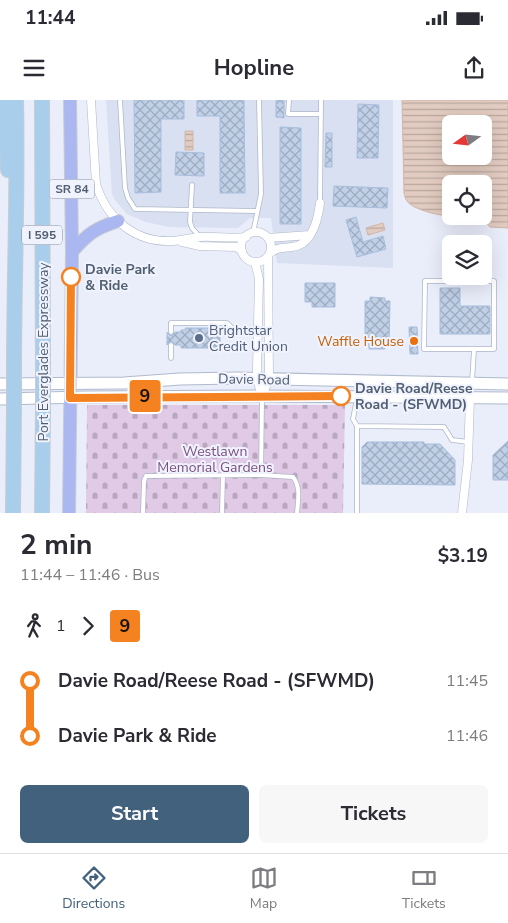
<!DOCTYPE html>
<html lang="en">
<head>
<meta charset="utf-8">
<style>
	:root { --surface:#fff; --page:#f7f7f7; --text:#2b2b33; --muted:#7c7c81; --line:#e1e1e2; --accent:#42617c }
	body { margin:0; font-family:"Nunito Sans",sans-serif; background:var(--page); color:var(--text); height:100vh; display:flex; flex-direction:column; font-size:19px; white-space:nowrap }
	* { box-sizing:border-box; margin:0 }
	p { font-size:16px; color:var(--muted) }
	.icon { flex:none; width:28px; height:28px; fill:none; stroke:currentColor; stroke-width:2; stroke-linecap:round; stroke-linejoin:round }
	.map { position:relative; height:413px; overflow:hidden }
	.sheet { display:flex; flex-direction:column; background:var(--surface); flex:1 }
	.sheet>* { flex:none }
	.badge { padding:0 10px; border-radius:4px; font-size:18px; line-height:32px }
	.needle { width:32px; rotate:255deg }
	.buttons { position:absolute; left:442px; top:15px; display:grid; gap:10px }
	.buttons a { display:grid; place-items:center; width:50px; height:50px; border-radius:8px; background:var(--surface); box-shadow:0 5px 20px #0002; font-size:25px }
	.map>.badge { position:absolute; translate:-50% -50%; box-shadow:0 0 0 2px #fff }
	.legs { display:flex; align-items:center; gap:8px; height:55px; padding:0 20px; font-size:16px }
	.legs p { margin-inline-start:auto }
	.summary { display:flex; align-items:center; justify-content:space-between; height:85px; padding:0 20px }
	h1 { font-size:28px; font-weight:700; line-height:38px }
	.button { display:flex; gap:10px; margin-top:auto; padding:10px 20px }
	.button a { flex:1; height:58px; border-radius:8px; background:var(--accent); color:#fff; font-size:20px; font-weight:700; line-height:58px; text-align:center }
	.button a+a { background:var(--page); color:var(--text) }
	ul { padding:0 20px; list-style:none }
	li { display:flex; align-items:center; gap:18px; height:55px; font-size:19px }
	li i { display:grid; place-items:center; width:8px; height:100%; margin:0 6px; background:currentColor }
	li i::after { content:''; width:12px; height:12px; margin:-6px; border:4px solid; border-radius:50%; background:var(--surface) }
	li p { margin-inline-start:auto }
	li:first-child i { background:linear-gradient(#0000 50%,currentColor 0) }
	li:last-child i { background:linear-gradient(currentColor 50%,#0000 0) }
	.status { display:flex; justify-content:space-between; align-items:center; height:35px; padding:0 25px; background:var(--surface); direction:ltr }
	.status svg { height:14px; fill:currentColor }
	header { display:flex; justify-content:space-between; align-items:center; height:65px; padding:0 20px; background:var(--surface); font-size:22px; font-weight:700 }
	.dock { display:flex; justify-content:space-around; align-items:center; height:70px; border-top:1px solid var(--line); background:var(--surface); font-size:14px; color:var(--muted) }
	.dock a { display:grid; justify-items:center; gap:2px }
	.dock .current { color:var(--accent) }
	.map>svg:first-child { display:block }
</style>
</head>
<body>
<div class="status"><b>11:44</b><svg viewBox="0 0 49 12"><path d="M0 12V9h3v3zM5 12V6h3v6zM10 12V3h3v9zM15 12V0h3v12zM26 1h20v11H26zM47 4h2v5h-2z"/></svg></div>
<header><svg class="icon" aria-label="menu" viewBox="0 0 24 24"><path d="M4 6h16M4 12h16M4 18h16"/></svg>Hopline<svg class="icon" aria-label="share" viewBox="0 0 24 24"><path d="M12 15V3M7 8l5-5 5 5M5 13v7h14v-7"/></svg></header>
<div class="map">
<svg width="508" height="413" viewBox="0 0 508 413">
	<defs>
		<pattern id="cemetery-stones" width="16" height="16" patternUnits="userSpaceOnUse" patternTransform="scale(1.25)"><rect width="16" height="16" fill="#e0cae6"/><path d="M2 7V4a2 2 0 0 1 4 0v3zM10 15v-3a2 2 0 0 1 4 0v3z" fill="#b8a7bf"/></pattern>
		<pattern id="water-rules" width="6" height="5" patternUnits="userSpaceOnUse" patternTransform="scale(1.25)"><rect width="6" height="5" fill="#e2cbc0"/><path d="M0 2.5h6" fill="none" stroke="#baa8a0"/></pattern>
		<pattern id="building-cross-hatch" width="8" height="8" patternUnits="userSpaceOnUse" patternTransform="scale(1.25)"><rect width="8" height="8" fill="#c0d0e7"/><path d="M0 0l8 8M0 8l8-8" fill="none" stroke="#9eacc0"/></pattern>
	</defs>
	<rect width="100%" height="100%" fill="#eaedfa"/>
	<path fill="#d9e0f1" d="M106 0H393V168L277 163 271 118H250L238 128 169 127 146 122 127 114 115 100 112 94Z"/>
	<path fill="url(#cemetery-stones)" d="M87 305H345L343 413H86Z"/>
	<path fill="url(#water-rules)" stroke="#d2b6a8" fill-rule="evenodd" d="M402 0H508V128L490 127 479 116H484V84H451V116H453H451C441 116 413 110 407 101 405 99 405 96 404 93ZM451 24H484V56H451Z
		M185 31H193V50H185Z
		M383 123 385 130 368 135 366 128Z"/>
	<path fill="url(#building-cross-hatch)" stroke="#a7bedd" d="M134 0H184V19H161V92L135 93Z
		M197 0H244L245 93H220V16H197Z
		M276 0H284V18L276 17Z
		M358 4 379 5 378 58H357Z
		M280 27 301 28V124H280Z
		M326 33H332V67H325Z
		M176 52 204 53V76L175 75Z
		M334 86 388 88 387 108 333 106Z
		M356 117 363 142 383 136 386 149 357 157 346 120Z
		M305 183H335V207H312V202H305Z
		M440 188H460V206H490V234H440Z
		M370 197 385 198V201H390L389 245H385V249H369V245H365V201H370Z
		M409 227H417L418 254H410Z
		M185 228H220V248H181V245H175L171 241 167 245V232L171 236 175 232H181V230H186Z
		M508 341V380H493V355Z
		M367 342H424V344H440L455 360V385L362 384V347Z"/>
	<g fill="none" stroke-linecap="round" stroke-linejoin="round">
		<defs>
			<path id="lane" d="M120 0 125 88 128 98 135 109 257 111
				M289 0 288 14H321
				M192 85 190 122 192 128 200 137
				M320 103 321 0
				M253 133 261 94 259 0
				M425 181H494V249H424Z
				M171 232V223H227L232 228
				M171 258V245
				M472 282 474 250
				M357 326 353 319 357 298
				M261 375 293 377C301 387 298 401 297 413
				M143 413 144 381 146 376 261 375 262 298
				M222 413 223 375
				M357 413V326L444 327 452 340 469 342"/>
			<path id="street" d="M91 0 96 84C107 119 135 143 173 141 182 140 191 138 200 137 215 136 230 139 246 137
				M241 147a15 15 0 1 1 30 0a15 15 0 1 1-30 0Z
				M268 138 310 135
				M182 142 200 146 236 147 242 151
				M270 153C278 147 282 148 292 147 313 145 318 119 320 103
				M255 162 259 179 257 268V279L262 296
				M262 296 269 279 268 156
				M462 413 468 360 470 298"/>
			<path id="secondary" d="M0 284 124 283 180 279 237 278 508 284
				M0 299 85 297 262 296 508 298"/>
			<path id="primary" d="M72 152C87 134 96 128 118 121
				M69 413 72 152 70 0"/>
			<path id="highway" d="M5 0 8 70
				M42 0 43 271
				M14 270C14 180 18 90 16 0
				M13 413 14 309
				M42 413 43 309"/>
		</defs>
		<use href="#lane" stroke="#aeb8c8" stroke-width="5.5"/>
		<use href="#street" stroke="#aeb8c8" stroke-width="9"/>
		<use href="#secondary" stroke="#afbacd" stroke-width="13"/>
		<use href="#primary" stroke="#c7ccd2" stroke-width="14"/>
		<use href="#highway" stroke="#c7ccd2" stroke-width="16"/>
		<use href="#lane" stroke="#fff" stroke-width="4"/>
		<use href="#street" stroke="#fff" stroke-width="8"/>
		<use href="#secondary" stroke="#fff" stroke-width="11"/>
		<use href="#primary" stroke="#abb7f0" stroke-width="12"/>
		<use href="#highway" stroke="#a9ceec" stroke-width="14"/>
		<defs>
			<path id="highway-bridge" d="M43 271V309
				M14 309V270"/>
		</defs>
		<use href="#highway-bridge" stroke="#c7ccd2" stroke-width="16" stroke-linecap="butt"/>
		<use href="#highway-bridge" stroke="#a9ceec" stroke-width="14"/>
	</g>
	<g fill="none" stroke-linecap="round" stroke-linejoin="round">
		<defs>
			<path id="line-1" d="M71 177 70 298 341 296"/>
		</defs>
		<use href="#line-1" stroke="#fff" stroke-width="11"/>
		<use href="#line-1" stroke="#f58220" stroke-width="8"/>
	</g>
	<g fill="#fff" stroke="#f58220" stroke-width="2.5">
		<circle cx="71" cy="177" r="9"/>
		<circle cx="341" cy="296" r="9"/>
	</g>
	<circle fill="#5c6f8a" stroke="#f0f3fd" stroke-width="2" cx="199" cy="238" r="5"/>
	<circle fill="#e8710a" stroke="#f0f3fd" stroke-width="2" cx="414" cy="241" r="5"/>
	<g text-anchor="middle" stroke-width="4" stroke-linejoin="round" paint-order="stroke">
		<g fill="#f0f3fd" stroke="#808b9c" stroke-width="1">
			<rect x="49.5" y="79.5" width="45" height="19" rx="4"/>
			<rect x="22" y="125.5" width="40" height="19" rx="4"/>
		</g>
		<g font-size="12" font-weight="bold" fill="#505f72">
			<text x="72" y="93">SR 84</text>
			<text x="42" y="139">I 595</text>
		</g>
		<g font-size="14" font-weight="bold" fill="#505f72" stroke="#f0f3fd" text-anchor="start">
			<text x="85" y="174">Davie Park<tspan x="85" dy="16">&amp; Ride</tspan></text>
			<text x="355" y="293">Davie Road/Reese<tspan x="355" dy="16">Road - (SFWMD)</tspan></text>
		</g>
		<g font-size="14" fill="#4e5e75" stroke="#f0f3fd" text-anchor="start">
			<text x="209" y="235">Brightstar<tspan x="209" dy="16">Credit Union</tspan></text>
		</g>
		<g font-size="14" fill="#c56008" stroke="#f0f3fd" text-anchor="end">
			<text x="404" y="246">Waffle House</text>
		</g>
		<g font-size="14" fill="#505f72" stroke="#f0f3fd">
			<text transform="translate(43 252) rotate(-90)" y="5">Port Everglades Expressway</text>
			<text transform="translate(254 279) rotate(1)" y="5">Davie Road</text>
		</g>
		<g font-size="14" fill="#7c5081" stroke="#f0f3fd">
			<text x="215" y="356">Westlawn<tspan x="215" dy="16">Memorial Gardens</tspan></text>
		</g>
	</g>
</svg>
<div class="buttons">
<a><svg class="needle" viewBox="-14 -14 28 28"><path d="M0-13l5 13h-10z" fill="#e53935"/><path d="M0 13l5-13h-10z" fill="#7c7c81"/></svg></a>
<a><svg class="icon" aria-label="locate" viewBox="0 0 24 24"><circle cx="12" cy="12" r="6"/><path d="M12 2v4M12 18v4M2 12h4M18 12h4"/></svg></a>
<a><svg class="icon" aria-label="layers" viewBox="0 0 24 24"><path d="M12 4l9 5-9 5-9-5zM3 14l9 5 9-5"/></svg></a>
</div>
<b class="badge" style="left:145px;top:296px;background:#f58220;color:#111">9</b>
</div>
<section class="sheet">
<div class="summary"><div><h1>2 min</h1><p>11:44 – 11:46 · Bus</p></div><b>$3.19</b></div>
<div class="legs"><svg class="icon" aria-label="walk" viewBox="0 0 24 24"><circle cx="13" cy="4" r="2"/><path d="M13 8l-2 6 4 7M11 14l-3 7M7 12l3-4h3l4 4"/></svg>1<svg class="icon" aria-label="forward" viewBox="0 0 24 24"><path d="M9 5l7 7-7 7"/></svg><b class="badge" style="background:#f58220;color:#111">9</b></div>
<ul>
<li><i style="color:#f58220"></i><b>Davie Road/Reese Road - (SFWMD)</b><p>11:45</p></li>
<li><i style="color:#f58220"></i><b>Davie Park &amp; Ride</b><p>11:46</p></li>
</ul>
<div class="button"><a>Start</a><a>Tickets</a></div>
</section>
<nav class="dock">
<a class="current"><svg class="icon" aria-label="directions" viewBox="0 0 24 24"><path d="M12 3l9 9-9 9-9-9zM9 14v-3h6M13 9l2 2-2 2"/></svg>Directions</a>
<a><svg class="icon" aria-label="map" viewBox="0 0 24 24"><path d="M3 6l6-2 6 2 6-2v14l-6 2-6-2-6 2zM9 4v14M15 6v14"/></svg>Map</a>
<a><svg class="icon" aria-label="tickets" viewBox="0 0 24 24"><path d="M3 7h18v10H3zM15 7v10"/></svg>Tickets</a>
</nav>
</body>
</html>
